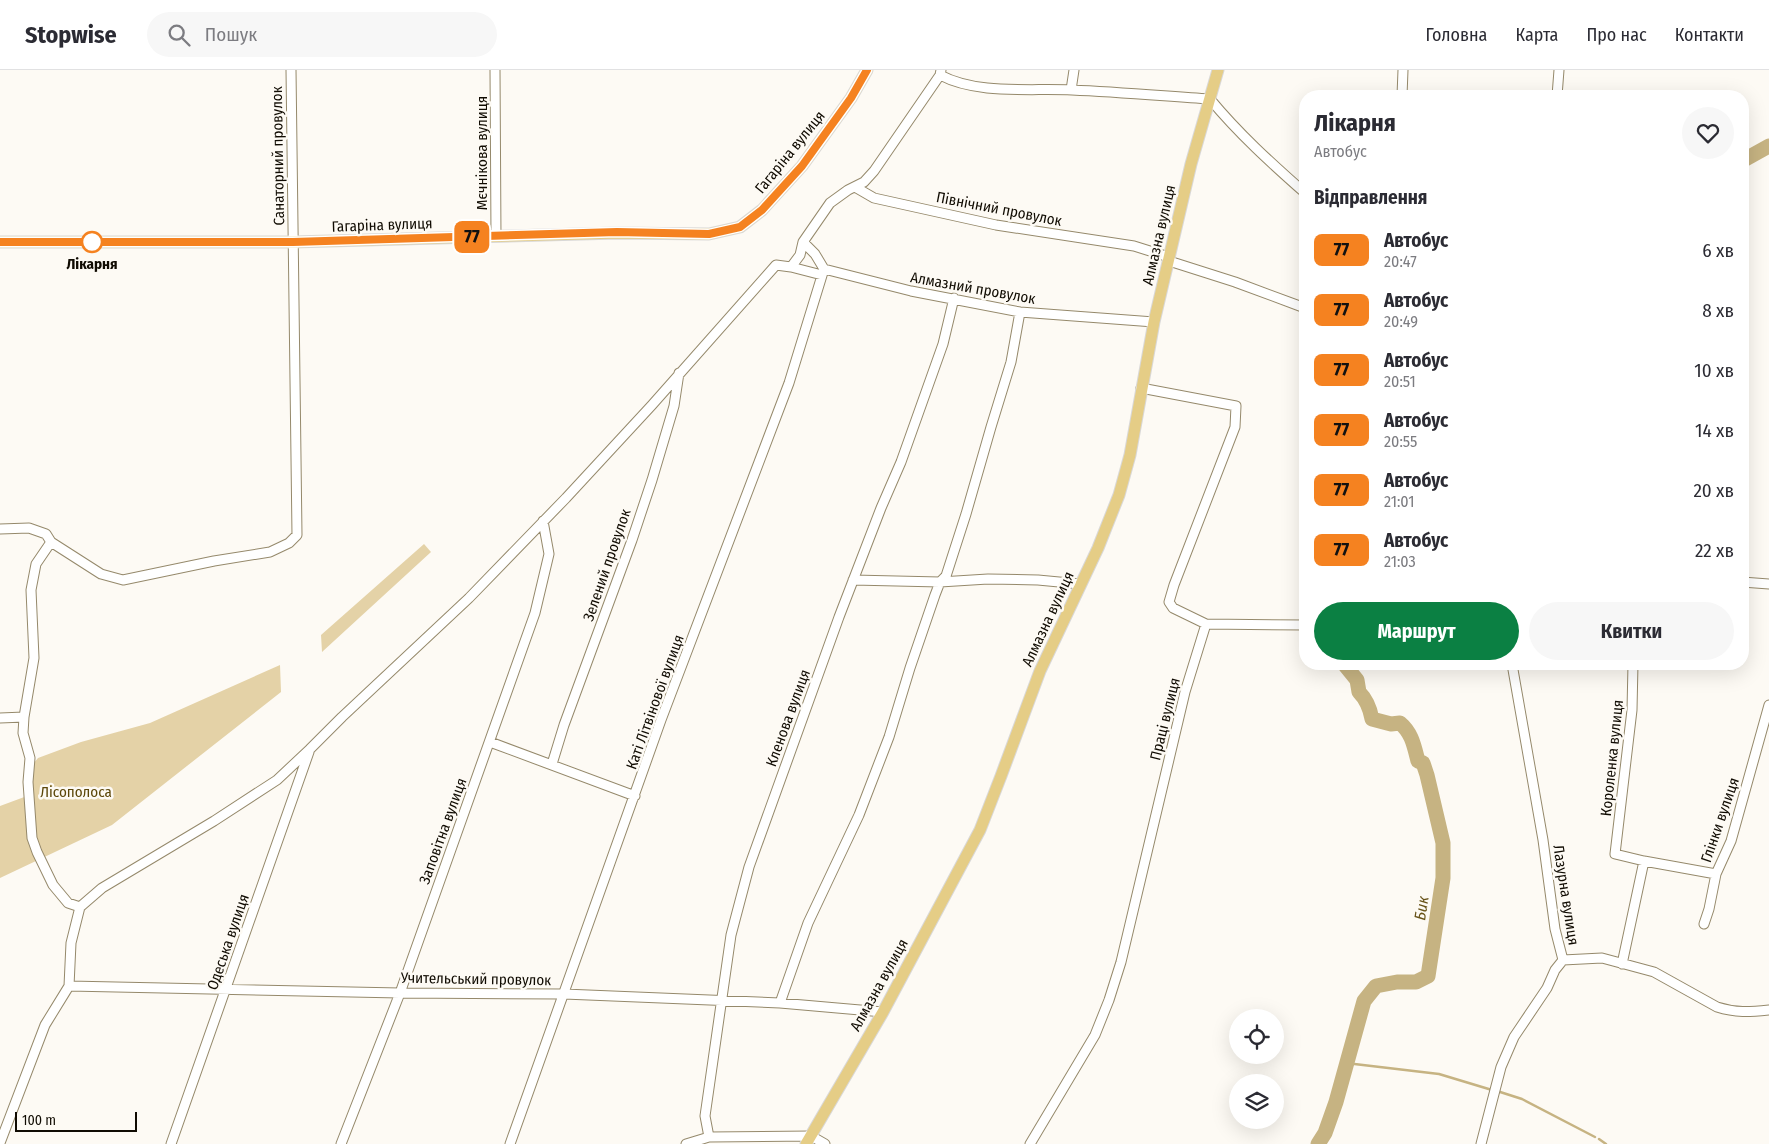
<!DOCTYPE html>
<html lang="uk">
<head>
<meta charset="utf-8">
<style>
	:root { --surface:#fff; --page:#f7f7f7; --text:#2b2b33; --muted:#7c7c81; --line:#e1e1e2; --accent:#0b8043 }
	body { margin:0; font-family:"Fira Sans Condensed",sans-serif; background:var(--page); color:var(--text); height:100vh; display:flex; flex-direction:column; font-size:19px; white-space:nowrap }
	* { box-sizing:border-box; margin:0 }
	p { font-size:16px; color:var(--muted) }
	.icon { flex:none; width:28px; height:28px; fill:none; stroke:currentColor; stroke-width:2; stroke-linecap:round; stroke-linejoin:round }
	.map { position:relative; flex:1; overflow:hidden }
	.sheet { position:absolute; left:1299px; top:20px; width:450px; height:580px; display:flex; flex-direction:column; background:var(--surface); border-radius:20px; box-shadow:0 5px 20px #0002 }
	.sheet>* { flex:none }
	.badge { padding:0 10px; border-radius:8px; font-size:18px; line-height:32px }
	.buttons { position:absolute; left:1229px; top:939px; display:grid; gap:10px }
	.buttons a { display:grid; place-items:center; width:55px; height:55px; border-radius:50%; background:var(--surface); box-shadow:0 5px 20px #0002; font-size:25px }
	.scale { position:absolute; left:15px; bottom:12px; width:122px; box-sizing:border-box; padding-left:5px; border:2px solid #100b02; border-top:0; font-size:14px; line-height:18px; white-space:nowrap; color:#100b02; -webkit-text-stroke:4px #fdfaf4; paint-order:stroke }
	.map>.badge { position:absolute; translate:-50% -50%; box-shadow:0 0 0 2px #fff }
	h2 { padding:0 15px; font-size:19px; line-height:45px }
	.round { display:grid; place-items:center; flex:none; width:52px; height:52px; border-radius:26px; background:var(--page) }
	.head { display:flex; align-items:center; justify-content:space-between; height:85px; padding:0 15px }
	h1 { font-size:24px; font-weight:700; line-height:38px }
	.cta { display:flex; gap:10px; margin-top:auto; padding:10px 15px }
	.cta a { flex:1; height:58px; border-radius:30px; background:var(--accent); color:#fff; font-size:20px; font-weight:700; line-height:58px; text-align:center }
	.cta a+a { background:var(--page); color:var(--text) }
	ul { padding:0; list-style:none }
	li { display:flex; align-items:center; gap:15px; height:60px; padding:0 15px }
	li div { flex:1 }
	li b { display:block; font-size:19px }
	li em { font-style:normal }
	li .badge { min-width:55px; font-weight:700; text-align:center }
	header { display:flex; align-items:center; gap:30px; box-sizing:border-box; height:70px; padding:0 25px; background:var(--surface); border-bottom:1px solid var(--line) }
	header strong { font-size:24px }
	nav { display:flex; gap:28px; margin-inline-start:auto; font-size:18px }
	.search { width:350px; height:45px; background:var(--page); display:flex; align-items:center; gap:12px; box-sizing:border-box; padding:0 18px; border-radius:28px; color:var(--muted); font-size:19px }
	.map>svg:first-child { display:block }
</style>
</head>
<body>
<header>
<strong>Stopwise</strong>
<div class="search"><svg class="icon" aria-label="search" viewBox="0 0 24 24"><circle cx="10" cy="10" r="6"/><path d="M15 15l6 6"/></svg>Пошук</div>
<nav><a>Головна</a><a>Карта</a><a>Про нас</a><a>Контакти</a></nav>
</header>
<div class="map">
<svg width="1769" height="1074" viewBox="0 0 1769 1074">
	<rect width="100%" height="100%" fill="#fdfaf4"/>
	<path fill="#e4d2a7" d="M424 474 431 482 322 582 321 565Z
		M280 595 281 622 112 755 0 808V736L27 726 34 704 33 694 38 688 81 672 150 653Z"/>
	<g fill="none" stroke-linecap="round" stroke-linejoin="round">
		<path stroke="#c6b382" stroke-width="2.5" d="M1346 993 1439 1004 1492 1020
			M1497 1021 1522 1029 1595 1067
			M1599 1069 1606 1074"/>
		<path stroke="#c6b382" stroke-width="15" d="M1742 91 1769 76
			M1318 1074 1325 1063 1336 1032 1364 931 1376 916 1397 912H1416L1428 906 1443 808V773L1427 705 1423 693 1418 691C1414 676 1412 663 1400 653L1391 654 1372 649C1370 638 1367 630 1359 622L1357 610 1344 594"/>
		<defs>
			<path id="minor" d="M495 0 496 166
				M940 5C978 25 1029 18 1072 20 1118 22 1164 26 1210 29 1239 64 1271 93 1305 123
				M1071 20 1074 0
				M1402 26 1403 0
				M1557 26 1559 0
				M855 117 874 128 996 155 1134 176 1169 187
				M803 172 815 184 824 199 911 221 1020 242 1154 252
				M1169 191 1235 212 1305 238
				M791 197 822 205
				M0 459 29 458 46 464 51 472 101 504 123 510 214 491 270 482 289 473 297 465 291 0
				M51 472 36 494 31 520 34 588 24 647 23 663 30 688 28 712 32 768 37 782 53 815 68 833 80 837
				M853 510 940 512 988 509 1038 510 1080 514
				M1742 512 1769 514
				M1206 554 1305 555
				M1633 594 1632 640 1615 784 1644 791 1716 804 1731 771 1769 635
				M0 648 24 647
				M490 672 635 726
				M552 694 564 655 632 470 652 410 674 336 679 303
				M1704 854 1709 839 1716 804
				M1563 890 1602 888 1654 902 1717 937C1736 943 1749 942 1769 940
				M1622 894 1644 791
				M69 916 71 873 80 837 102 818 214 751 277 710 310 679 342 647 469 528 566 428 652 335 776 195 791 197 800 185 803 172 830 133 848 120 864 112 874 101 940 5 941 0
				M69 916 400 923 564 924 780 933 883 942
				M780 933 808 853 859 745 889 667 910 598 935 525 940 512 946 506 966 444 991 357 1011 292 1020 242
				M709 1067 811 1066 825 1074
				M0 1073 45 955 69 916
				M171 1074 309 682
				M341 1074 400 923 535 543 549 484 543 451
				M510 1074 661 650 789 313 824 199
				M686 1074 709 1067 705 1046 731 865 749 797 839 547 881 438 901 392 943 274 954 228
				M1030 1074 1095 965 1109 930 1121 892 1185 622 1206 554 1173 538 1169 532 1174 515 1235 357 1236 336 1141 318
				M1481 1074 1501 997 1514 967 1547 918 1555 900 1563 890 1555 859 1543 770 1512 594"/>
			<path id="major" d="M0 172H293L617 163 709 164 740 157 762 140 802 96 851 28 867 0
				M806 1074 883 942 980 760 1001 706 1040 601 1098 478 1119 425 1130 385 1154 252 1191 94 1218 0"/>
		</defs>
		<use href="#minor" stroke="#95896b" stroke-width="11"/>
		<use href="#major" stroke="#d9d8d7" stroke-width="13"/>
		<use href="#minor" stroke="#fff" stroke-width="9"/>
		<use href="#major" stroke="#e5cd86" stroke-width="11"/>
	</g>
	<g fill="none" stroke-linecap="round" stroke-linejoin="round">
		<defs>
			<path id="line" d="M0 172H293L617 162 709 164 740 157 762 140 802 96 851 28 867 0"/>
		</defs>
		<use href="#line" stroke="#fff" stroke-width="11"/>
		<use href="#line" stroke="#f58220" stroke-width="8"/>
	</g>
	<circle fill="#fff" stroke="#f58220" stroke-width="2.5" cx="92" cy="172" r="10"/>
	<g text-anchor="middle" stroke-width="5" stroke-linejoin="round" paint-order="stroke">
		<g font-size="15" fill="#100b02" stroke="#fdfaf4">
			<text transform="translate(790 82) rotate(-51)" y="5">Гагаріна вулиця</text>
			<text transform="translate(482 83) rotate(-90)" y="5">Мєчнікова вулиця</text>
			<text transform="translate(278 86) rotate(-91)" y="5">Санаторний провулок</text>
			<text transform="translate(999 139) rotate(11)" y="5">Північний провулок</text>
			<text transform="translate(382 155) rotate(-2)" y="5">Гагаріна вулиця</text>
			<text transform="translate(1159 165) rotate(-77)" y="5">Алмазна вулиця</text>
			<text transform="translate(973 218) rotate(10)" y="5">Алмазний провулок</text>
			<text transform="translate(607 495) rotate(-71)" y="5">Зелений провулок</text>
			<text transform="translate(1048 549) rotate(-65)" y="5">Алмазна вулиця</text>
			<text transform="translate(655 632) rotate(-70)" y="5">Каті Літвінової вулиця</text>
			<text transform="translate(788 648) rotate(-70)" y="5">Кленова вулиця</text>
			<text transform="translate(1165 649) rotate(-76)" y="5">Праці вулиця</text>
			<text transform="translate(1612 688) rotate(-84)" y="5">Короленка вулиця</text>
			<text transform="translate(1720 750) rotate(-71)" y="5">Глінки вулиця</text>
			<text transform="translate(443 761) rotate(-70)" y="5">Заповітна вулиця</text>
			<text transform="translate(1566 825) rotate(81)" y="5">Лазурна вулиця</text>
			<text transform="translate(228 872) rotate(-71)" y="5">Одеська вулиця</text>
			<text transform="translate(476 909) rotate(1)" y="5">Учительський провулок</text>
			<text transform="translate(879 915) rotate(-61)" y="5">Алмазна вулиця</text>
		</g>
		<g font-size="15" font-weight="bold" fill="#100b02" stroke="#fdfaf4">
			<text x="92" y="199">Лікарня</text>
		</g>
		<g font-size="15" fill="#5c4709" stroke="#fdfaf4">
			<text x="76" y="727">Лісополоса</text>
		</g>
		<g font-size="16" font-style="italic" fill="#675218" stroke="#fdfaf4">
			<text transform="translate(1421 838) rotate(-81)" y="6">Бик</text>
		</g>
	</g>
</svg>
<div class="buttons">
<a><svg class="icon" aria-label="locate" viewBox="0 0 24 24"><circle cx="12" cy="12" r="6"/><path d="M12 2v4M12 18v4M2 12h4M18 12h4"/></svg></a>
<a><svg class="icon" aria-label="layers" viewBox="0 0 24 24"><path d="M12 4l9 5-9 5-9-5zM3 14l9 5 9-5"/></svg></a>
</div>
<div class="scale">100 m</div>
<b class="badge" style="left:472px;top:167px;background:#f58220;color:#111">77</b>
<section class="sheet">
<div class="head"><div><h1>Лікарня</h1><p>Автобус</p></div><a class="round"><svg class="icon" aria-label="heart" viewBox="0 0 24 24"><path d="M12 20l-8-8c-3-5 5-10 8-4 3-6 11-1 8 4z"/></svg></a></div>
<h2>Відправлення</h2>
<ul>
<li><span class="badge" style="background:#f58220;color:#111">77</span><div><b>Автобус</b><p>20:47</p></div><em>6 хв</em></li>
<li><span class="badge" style="background:#f58220;color:#111">77</span><div><b>Автобус</b><p>20:49</p></div><em>8 хв</em></li>
<li><span class="badge" style="background:#f58220;color:#111">77</span><div><b>Автобус</b><p>20:51</p></div><em>10 хв</em></li>
<li><span class="badge" style="background:#f58220;color:#111">77</span><div><b>Автобус</b><p>20:55</p></div><em>14 хв</em></li>
<li><span class="badge" style="background:#f58220;color:#111">77</span><div><b>Автобус</b><p>21:01</p></div><em>20 хв</em></li>
<li><span class="badge" style="background:#f58220;color:#111">77</span><div><b>Автобус</b><p>21:03</p></div><em>22 хв</em></li>
</ul>
<div class="cta"><a>Маршрут</a><a>Квитки</a></div>
</section>
</div>
</body>
</html>
